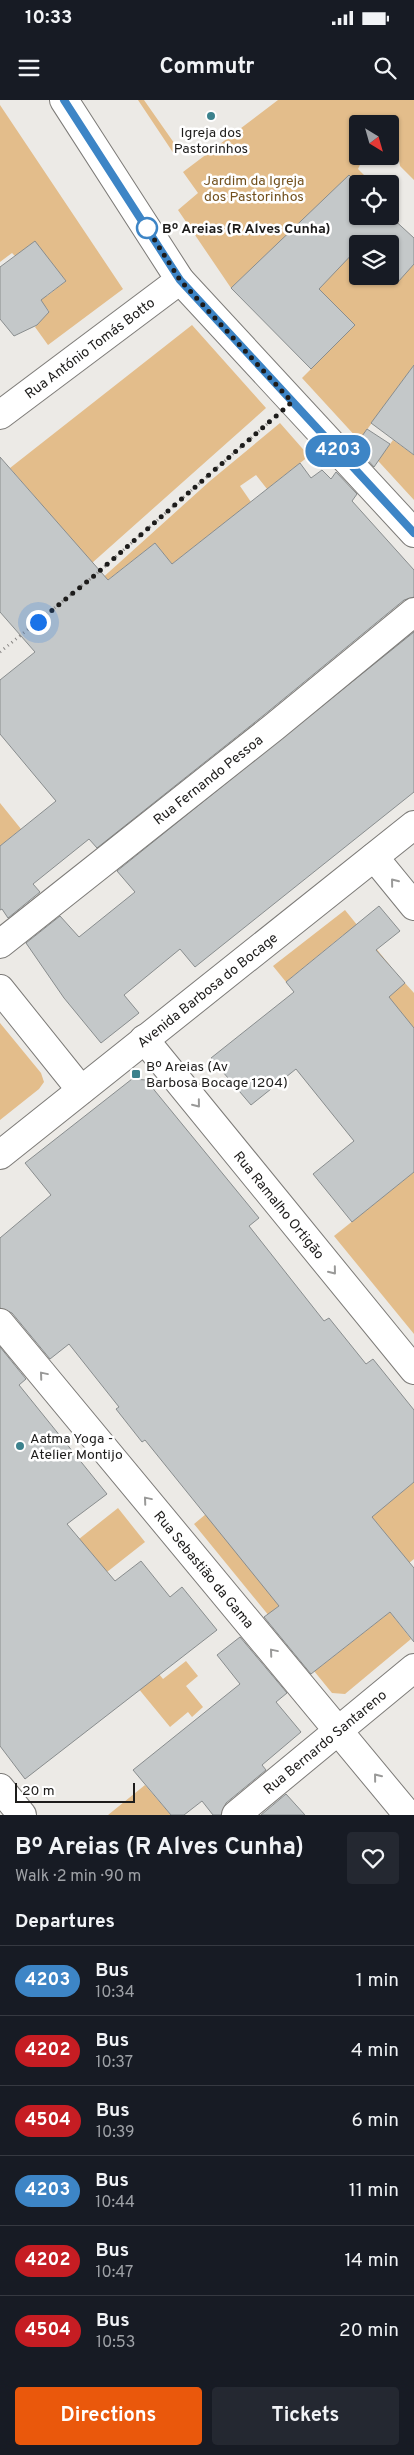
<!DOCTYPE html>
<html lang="en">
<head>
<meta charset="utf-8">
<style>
	:root { --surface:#171b24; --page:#242831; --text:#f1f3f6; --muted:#9ea1a6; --line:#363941; --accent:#ea580c }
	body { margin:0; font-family:Overpass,sans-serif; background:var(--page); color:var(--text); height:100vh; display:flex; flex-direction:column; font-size:19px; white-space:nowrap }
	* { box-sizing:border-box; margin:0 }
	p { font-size:16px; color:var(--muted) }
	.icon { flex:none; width:28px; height:28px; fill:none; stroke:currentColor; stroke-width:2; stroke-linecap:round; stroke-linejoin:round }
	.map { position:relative; height:1715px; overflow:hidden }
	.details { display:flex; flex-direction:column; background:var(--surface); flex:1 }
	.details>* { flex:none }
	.badge { padding:0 10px; border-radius:16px; font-size:18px; line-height:32px }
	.needle { width:32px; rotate:143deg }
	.buttons { position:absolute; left:349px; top:15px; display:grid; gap:10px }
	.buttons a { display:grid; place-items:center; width:50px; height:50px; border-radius:5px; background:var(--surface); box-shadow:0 1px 4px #0004; font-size:25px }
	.scale { position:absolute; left:15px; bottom:12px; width:120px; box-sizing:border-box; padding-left:5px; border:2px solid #1d1c1b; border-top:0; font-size:14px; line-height:18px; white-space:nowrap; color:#1d1c1b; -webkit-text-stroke:4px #fff; paint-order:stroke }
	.you { position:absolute; width:25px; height:25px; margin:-12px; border:4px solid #fff; border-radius:50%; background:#1a73e8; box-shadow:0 0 0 8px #1a73e833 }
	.map>.badge { position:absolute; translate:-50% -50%; box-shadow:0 0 0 2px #fff }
	h2 { padding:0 15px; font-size:19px; line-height:45px }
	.round { display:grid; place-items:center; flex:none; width:52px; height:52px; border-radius:5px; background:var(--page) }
	.summary { display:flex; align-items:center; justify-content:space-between; height:85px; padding:0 15px }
	h1 { font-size:24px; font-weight:700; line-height:38px }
	.primary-button { display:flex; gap:10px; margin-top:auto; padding:10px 15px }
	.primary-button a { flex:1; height:58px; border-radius:5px; background:var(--accent); color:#fff; font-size:20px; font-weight:700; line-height:58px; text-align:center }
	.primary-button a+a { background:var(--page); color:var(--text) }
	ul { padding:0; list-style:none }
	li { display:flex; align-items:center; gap:15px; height:70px; padding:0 15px; border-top:1px solid var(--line) }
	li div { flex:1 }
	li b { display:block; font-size:19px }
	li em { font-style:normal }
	li .badge { min-width:55px; font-weight:700; text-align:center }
	.status { display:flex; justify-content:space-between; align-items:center; height:35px; padding:0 25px; background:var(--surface); direction:ltr }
	.status svg { height:14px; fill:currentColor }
	header { display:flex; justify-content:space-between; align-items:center; height:65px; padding:0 15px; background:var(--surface); font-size:22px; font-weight:700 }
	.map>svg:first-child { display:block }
</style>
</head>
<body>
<div class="status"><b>10:33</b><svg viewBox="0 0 49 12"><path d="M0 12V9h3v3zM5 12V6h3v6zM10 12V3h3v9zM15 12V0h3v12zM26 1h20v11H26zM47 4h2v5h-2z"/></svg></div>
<header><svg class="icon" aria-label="menu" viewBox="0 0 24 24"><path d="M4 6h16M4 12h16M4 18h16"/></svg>Commutr<svg class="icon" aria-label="search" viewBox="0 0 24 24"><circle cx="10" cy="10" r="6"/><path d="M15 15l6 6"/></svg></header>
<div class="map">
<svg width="414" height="1715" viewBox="0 0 414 1715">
	<rect width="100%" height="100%" fill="#eceae6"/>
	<path fill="#e3bd8b" d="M138 0H144L179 50 174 54Z
		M278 0H414V80L400 66 398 53 390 44V24H358V56H364L358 69 364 75 357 83 349 75 321 103 357 148 358 176H390V174L398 181 414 164V265L366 331 385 351 393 340 414 355V400L302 278 355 225 319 189 323 185 282 140 231 188 178 110 198 93 183 72Z
		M0 5 123 189 48 245 35 227 49 211 35 193 41 189 47 196 66 181 15 156 12 153 0 162Z
		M192 225 266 308 92 463 10 368Z
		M280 323 309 356 267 389 256 375 240 386 251 402 172 464 155 443 91 493 89 490 210 381Z
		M0 703 21 729 0 746Z
		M345 810 392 868 382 875 395 891 405 883 414 893V928L350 948 378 879 343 835 286 882 273 866Z
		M0 923 41 973 44 982 39 989 0 1020Z
		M414 1072V1234L334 1136Z
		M414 1382V1459L393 1476 342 1455 274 1510 320 1567 390 1512 411 1539 345 1594 332 1593 194 1424 206 1414 355 1430Z
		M118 1408 145 1442 74 1498 79 1439Z
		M125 1532 163 1579 186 1561 198 1576 186 1586 203 1607 192 1617 188 1612 170 1627 105 1548Z
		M145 1685 171 1715H108Z"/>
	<path fill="#c4c8c9" stroke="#898d8e" d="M349 75 358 84V116H390L414 138V164L398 182 390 174V144H358V148L319 189 355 225 311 269 231 188Z
		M35 141 66 181 41 200 49 212 37 225 14 236 0 219V167Z
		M414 265V355L371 323Z
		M367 329 390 344 374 367 355 346Z
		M0 357 108 480 155 443 172 464 300 363 311 378 322 370 331 379 336 372 357 394 352 401 414 470V497L404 500 264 615 97 748 89 739 33 784 40 792 8 818 2 809 0 810V746L56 701 0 634V580L35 552 0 512Z
		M414 532V692L195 867 180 849 124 895 139 913 101 943 64 898 26 843 60 816 79 837 135 792 117 771Z
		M379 806 400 831 376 850 405 883 389 897 414 928V1072L352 1122 313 1074 354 1041 296 969 251 1005 211 958 294 892 286 882Z
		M132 979 146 980 259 1118 249 1126 324 1221 329 1218 366 1264 373 1259 414 1310V1382L372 1417 414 1468V1542L390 1512 311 1574 264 1517 279 1506 145 1340 142 1342 116 1309 119 1307 69 1244 50 1259 12 1213 0 1208V1138L51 1095 25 1063Z
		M0 1247 26 1279 19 1285 107 1394 67 1424 115 1481 141 1461 170 1497 182 1487 217 1530 25 1679 0 1646Z
		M240 1537 287 1593 276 1602 301 1632 262 1665 266 1670 226 1703 221 1715H213L202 1701 184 1715H171L133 1670 240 1584 217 1555Z
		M286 1694 305 1715H261Z"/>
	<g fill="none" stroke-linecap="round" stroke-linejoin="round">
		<defs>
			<g id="street">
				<path d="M64 0 180 180 414 433"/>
				<path id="s1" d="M0 315 180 180"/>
				<path d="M374 757 414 806"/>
				<path id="s2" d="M0 844 274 627 414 512"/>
				<path d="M0 889 81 990"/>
				<path id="s3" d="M144 939 414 1270"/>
				<path id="s4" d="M0 1055 414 725"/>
				<path id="s5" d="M0 1223 408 1715"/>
				<path d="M0 1688 22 1715"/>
				<path id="s6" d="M236 1715 414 1568"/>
			</g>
		</defs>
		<use href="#street" stroke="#7d7b78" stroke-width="30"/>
		<path stroke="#898785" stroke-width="3" stroke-dasharray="1 4" stroke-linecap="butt" d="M0 552 95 475 267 324"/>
		<use href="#street" stroke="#fff" stroke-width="28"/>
	</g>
	<defs><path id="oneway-chevron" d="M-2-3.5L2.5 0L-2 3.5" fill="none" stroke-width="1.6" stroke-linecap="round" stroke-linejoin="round" transform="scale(1.25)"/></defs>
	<g stroke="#999998">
		<use href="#oneway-chevron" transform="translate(394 782) rotate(-129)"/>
		<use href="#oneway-chevron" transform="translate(197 1004) rotate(51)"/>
		<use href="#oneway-chevron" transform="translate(333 1171) rotate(51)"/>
		<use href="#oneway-chevron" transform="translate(43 1275) rotate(-130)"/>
		<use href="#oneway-chevron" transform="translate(147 1400) rotate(-130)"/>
		<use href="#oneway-chevron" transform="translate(273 1552) rotate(-130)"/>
		<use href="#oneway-chevron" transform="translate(377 1677) rotate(-129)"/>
	</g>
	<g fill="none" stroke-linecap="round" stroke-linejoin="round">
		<defs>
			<path id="line" d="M64 0 180 180 414 433"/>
		</defs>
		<use href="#line" stroke="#fff" stroke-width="11"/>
		<use href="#line" stroke="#3d85c6" stroke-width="8"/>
		<path stroke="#1d1c1b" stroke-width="5" stroke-dasharray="0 9" d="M38 522 95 475 292 302 180 180 147 128"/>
	</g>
	<g fill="#3c828d" stroke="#fff" stroke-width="2">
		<circle cx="211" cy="16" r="5"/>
		<rect x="131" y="969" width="10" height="10" rx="2.5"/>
		<circle cx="20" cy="1346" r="5"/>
	</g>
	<circle fill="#fff" stroke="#3d85c6" stroke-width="2.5" cx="147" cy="128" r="10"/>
	<g text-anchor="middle" stroke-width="5" stroke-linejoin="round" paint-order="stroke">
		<g font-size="14" fill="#1d1c1b" stroke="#fff" text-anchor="start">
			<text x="211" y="37" text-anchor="middle">Igreja dos<tspan x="211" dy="16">Pastorinhos</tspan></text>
			<text x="146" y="971">Bº Areias (Av<tspan x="146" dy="16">Barbosa Bocage 1204)</tspan></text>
			<text x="30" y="1343">Aatma Yoga -<tspan x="30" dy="16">Atelier Montijo</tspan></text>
		</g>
		<g font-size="14" fill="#72501d" stroke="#fff">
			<text x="254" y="85">Jardim da Igreja<tspan x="254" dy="16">dos Pastorinhos</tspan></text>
		</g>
		<g font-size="14" font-weight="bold" fill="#1d1c1b" stroke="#fff" text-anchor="start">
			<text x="162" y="133">Bº Areias (R Alves Cunha)</text>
		</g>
		<g font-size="14" fill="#1d1c1b" stroke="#fff">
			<text dy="5" stroke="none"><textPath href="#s1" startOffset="112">Rua António Tomás Botto</textPath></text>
			<text dy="5" stroke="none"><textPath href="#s2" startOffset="265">Rua Fernando Pessoa</textPath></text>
			<text dy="5" stroke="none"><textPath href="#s4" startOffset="265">Avenida Barbosa do Bocage</textPath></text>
			<text dy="5" stroke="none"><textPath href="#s3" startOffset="214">Rua Ramalho Ortigão</textPath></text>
			<text dy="5" stroke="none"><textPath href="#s5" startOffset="320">Rua Sebastião da Gama</textPath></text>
			<text dy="5" stroke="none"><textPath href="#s6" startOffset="115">Rua Bernardo Santareno</textPath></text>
		</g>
	</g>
</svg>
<div class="buttons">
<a><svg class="needle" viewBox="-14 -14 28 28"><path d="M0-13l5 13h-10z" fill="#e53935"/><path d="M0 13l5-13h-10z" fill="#9ea1a6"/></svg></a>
<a><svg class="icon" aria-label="locate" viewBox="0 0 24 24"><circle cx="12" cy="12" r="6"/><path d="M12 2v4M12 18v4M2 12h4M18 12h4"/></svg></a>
<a><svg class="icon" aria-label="layers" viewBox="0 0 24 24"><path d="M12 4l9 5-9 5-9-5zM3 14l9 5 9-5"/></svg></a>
</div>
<div class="scale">20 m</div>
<div class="you" style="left:38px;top:522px"></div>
<b class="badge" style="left:338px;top:351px;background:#3d85c6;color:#fff">4203</b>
</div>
<section class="details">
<div class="summary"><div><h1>Bº Areias (R Alves Cunha)</h1><p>Walk · 2 min · 90 m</p></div><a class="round"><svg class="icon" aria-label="heart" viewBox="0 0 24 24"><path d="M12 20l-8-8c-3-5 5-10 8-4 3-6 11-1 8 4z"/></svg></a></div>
<h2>Departures</h2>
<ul>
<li><span class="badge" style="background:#3d85c6;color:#fff">4203</span><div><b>Bus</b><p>10:34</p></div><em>1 min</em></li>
<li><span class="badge" style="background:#c61d23;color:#fff">4202</span><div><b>Bus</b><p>10:37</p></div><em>4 min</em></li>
<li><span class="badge" style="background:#c61d23;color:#fff">4504</span><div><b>Bus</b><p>10:39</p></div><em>6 min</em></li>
<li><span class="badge" style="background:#3d85c6;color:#fff">4203</span><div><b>Bus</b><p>10:44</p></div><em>11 min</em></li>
<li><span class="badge" style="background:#c61d23;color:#fff">4202</span><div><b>Bus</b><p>10:47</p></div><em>14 min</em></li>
<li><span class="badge" style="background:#c61d23;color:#fff">4504</span><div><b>Bus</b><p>10:53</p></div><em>20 min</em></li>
</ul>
<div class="primary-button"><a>Directions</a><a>Tickets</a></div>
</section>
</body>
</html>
